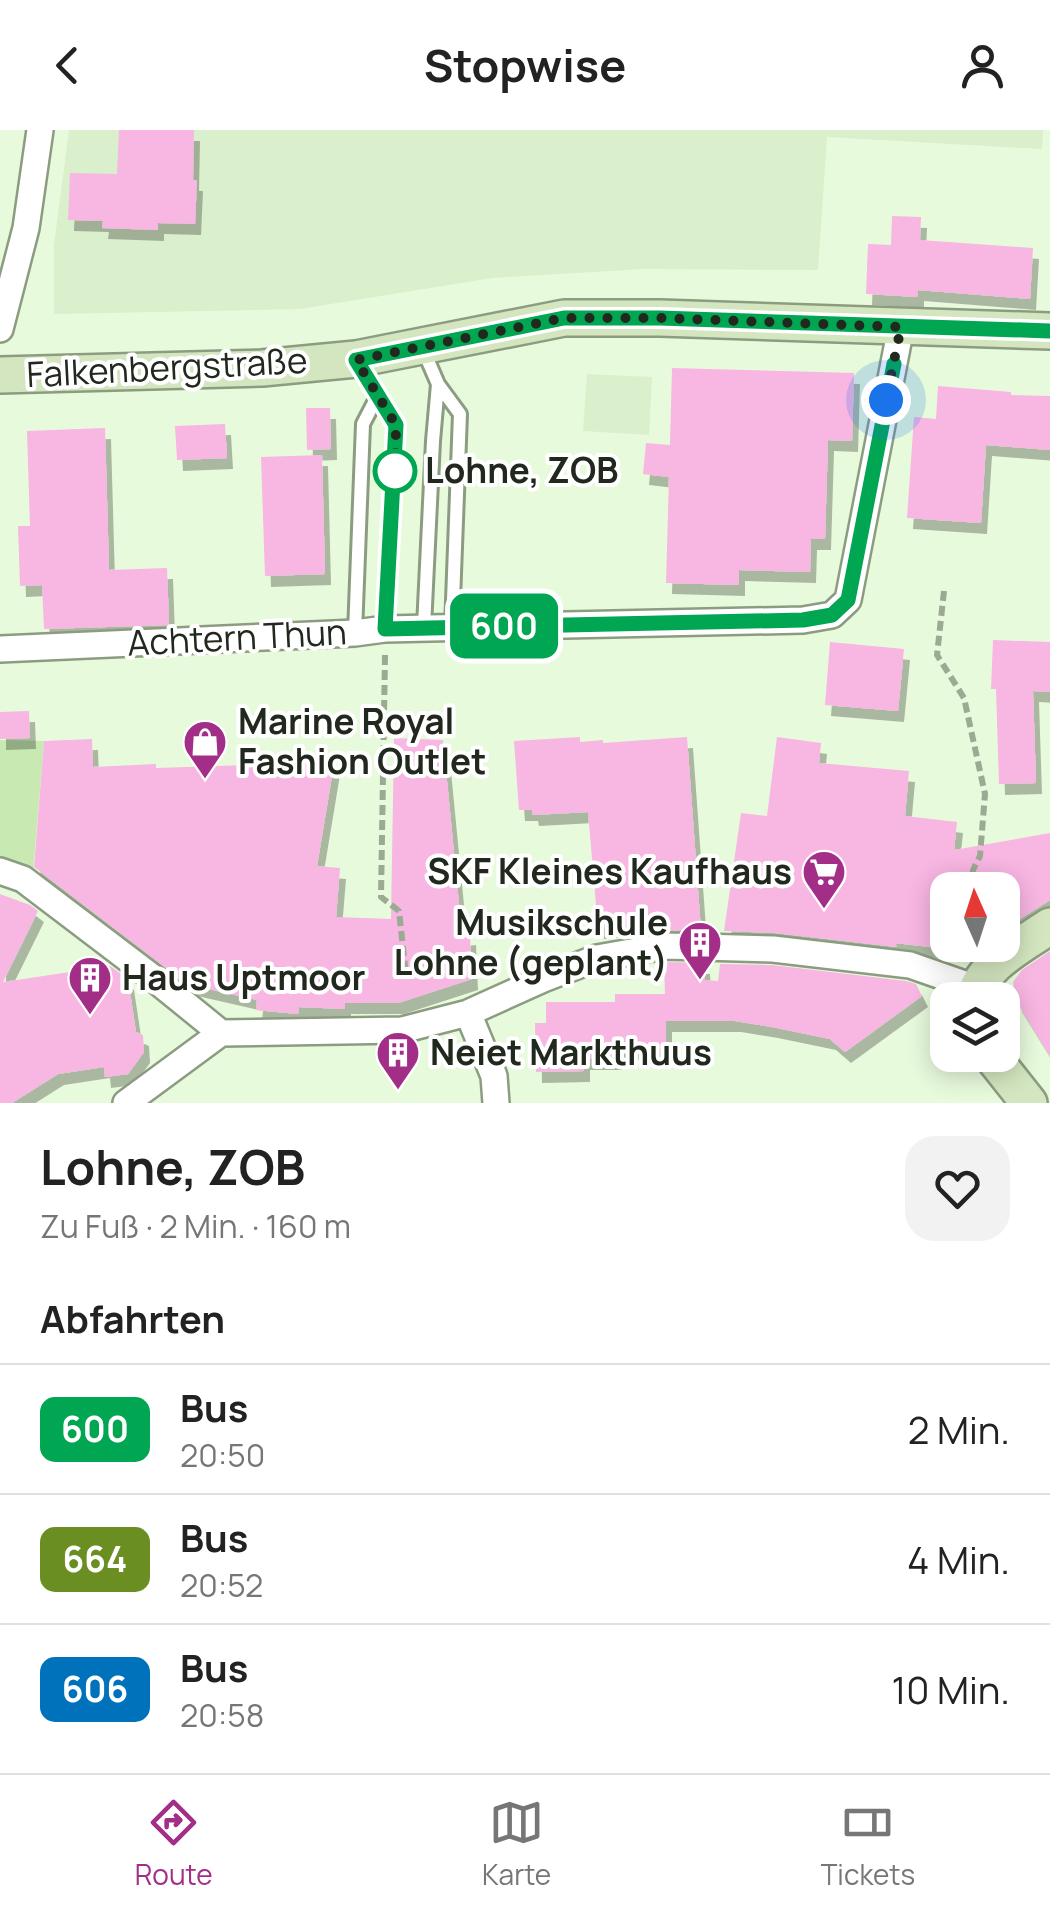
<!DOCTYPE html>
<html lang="de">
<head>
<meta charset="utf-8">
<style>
	:root { --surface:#fff; --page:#f2f2f2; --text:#222; --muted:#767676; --line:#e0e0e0; --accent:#a22e88 }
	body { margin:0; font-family:Manrope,sans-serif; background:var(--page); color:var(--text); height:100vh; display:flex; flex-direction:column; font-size:38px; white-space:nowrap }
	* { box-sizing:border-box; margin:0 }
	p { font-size:32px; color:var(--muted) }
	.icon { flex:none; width:55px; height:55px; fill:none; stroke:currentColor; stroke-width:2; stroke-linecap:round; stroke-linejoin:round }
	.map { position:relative; height:973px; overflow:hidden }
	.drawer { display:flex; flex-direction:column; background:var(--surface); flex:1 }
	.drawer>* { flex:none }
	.badge { padding:0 20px; border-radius:15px; font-size:35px; line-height:65px }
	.needle { width:65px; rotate:357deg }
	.fabs { position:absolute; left:930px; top:742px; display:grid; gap:20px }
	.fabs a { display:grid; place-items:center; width:90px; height:90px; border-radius:20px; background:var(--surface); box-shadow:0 5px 25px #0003; font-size:50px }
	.you { position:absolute; width:50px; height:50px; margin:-25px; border:8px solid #fff; border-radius:50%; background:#1a73e8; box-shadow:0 0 0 15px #1a73e833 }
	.map>.badge { position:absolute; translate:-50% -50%; box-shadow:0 0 0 5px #fff }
	h2 { padding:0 40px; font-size:38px; line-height:90px }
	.round { display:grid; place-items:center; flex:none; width:105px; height:105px; border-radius:30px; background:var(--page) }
	.headline { display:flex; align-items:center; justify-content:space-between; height:170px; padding:0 40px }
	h1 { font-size:48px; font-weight:700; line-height:75px }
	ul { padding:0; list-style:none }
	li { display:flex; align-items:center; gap:30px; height:130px; padding:0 40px; border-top:2px solid var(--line) }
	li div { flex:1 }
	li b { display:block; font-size:38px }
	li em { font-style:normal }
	li .badge { min-width:110px; font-weight:700; text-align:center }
	header { display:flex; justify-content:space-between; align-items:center; height:130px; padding:0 40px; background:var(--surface); font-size:45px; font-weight:700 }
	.menu { display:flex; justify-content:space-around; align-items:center; height:140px; border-top:2px solid var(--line); background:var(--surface); font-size:28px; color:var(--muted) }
	.menu a { display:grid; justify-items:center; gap:5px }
	.menu .active { color:var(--accent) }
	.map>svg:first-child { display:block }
</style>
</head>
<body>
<header><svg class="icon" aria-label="back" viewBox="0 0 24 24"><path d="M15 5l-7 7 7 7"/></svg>Stopwise<svg class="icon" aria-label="person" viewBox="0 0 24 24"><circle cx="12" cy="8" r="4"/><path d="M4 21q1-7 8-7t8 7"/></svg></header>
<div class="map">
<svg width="1050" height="973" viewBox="0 0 1050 973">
	<defs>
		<filter id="shadow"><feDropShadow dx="6" dy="11" stdDeviation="0" flood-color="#0004"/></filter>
	</defs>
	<rect width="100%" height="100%" fill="#e8fadc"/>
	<path fill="#daefcb" d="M69 0H1043L1042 19 827 7 818 140 644 139 492 148 300 179 54 184V115Z
		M587 244 652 247 649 305 583 301Z"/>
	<path fill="#c9e9b2" d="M0 610 44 611 33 742 0 727Z"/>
	<path fill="#f8b6e3" filter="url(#shadow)" d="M119 0H194L193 50H197L195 94 158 93V100L102 98 103 91 68 90 70 43 117 44Z
		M892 86 921 87 920 110 1033 118 1030 169 918 160V167L866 164 868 114 891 115Z
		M672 238 854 243 852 311 828 310 825 409H811L810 442 739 440V455L666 453 669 347 643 344 646 313 670 315Z
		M938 256 1011 262V265L1050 266V320L986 315 981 393 907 388 914 287 936 289Z
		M306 278H330L331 319 307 320Z
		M225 294 227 328 177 330 175 296Z
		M105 298 109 440 167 438 169 495 44 499 42 455 20 456 18 396H30L27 301Z
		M322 325 325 444 265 446 261 327Z
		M993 510 1050 512V562L1033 561 1036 653 999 654 996 559H991Z
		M830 512 904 519 898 581 825 575Z
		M29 581 30 608 0 609V582Z
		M580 607V612L603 610V613L687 607 701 801 663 800V792L598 798 588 682 533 685 532 680H519L514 611Z
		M777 607 821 613 819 633 909 641 905 686 957 692 954 720 1050 703V770L1002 800V760H948V819L895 813 897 817 775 803 724 801 741 683 767 686Z
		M394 608 443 610 462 805 470 804 472 849 398 873H345V879L299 877 298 884 256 880 257 870 187 854 34 737 44 611 92 609 93 637 156 634V638L275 634V625L335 628 317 736 340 738 336 787 391 789Z
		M0 764 30 775 38 781 3 852 110 836 128 849 136 902 143 905 144 922 128 944 105 947 104 937 58 944 12 973H0Z
		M1050 821V926L1016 871 1013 852 1022 840Z
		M666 832 704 833 705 850 718 851 720 834 772 835 906 851 916 854 922 866 845 922 830 909 772 897 735 891H666V918L616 919V929H584V941L536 942 535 893H546V872H615V864H665L664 833Z"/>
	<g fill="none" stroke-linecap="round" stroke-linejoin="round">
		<defs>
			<path id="lane" d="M422 217 438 254 433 311 424 497
				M357 232 396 295 385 499
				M438 254 460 284 452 497
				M355 503 363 294 377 267"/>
			<path id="street" d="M0 199 26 98 40 0
				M0 519 355 503 385 499 803 490 832 485 848 470 901 197
				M0 741 23 749 152 847 221 903
				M468 883 494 946 496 973
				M126 973 221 903 402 900 468 883 543 849 597 828 665 816 773 819 910 835 976 858"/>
			<path id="secondary" d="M0 245 262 238 356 229 564 188H660L1050 201
				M974 870C979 836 1024 814 1050 796
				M991 925 1029 973"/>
		</defs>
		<use href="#lane" stroke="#8c9c81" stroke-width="18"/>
		<use href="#street" stroke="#8c9c81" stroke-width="30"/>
		<use href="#secondary" stroke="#8c9c81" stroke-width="40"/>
		<path stroke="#9ca993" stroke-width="6" stroke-dasharray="10 5" stroke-linecap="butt" d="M944 461 937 525 964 568 985 664 980 726 973 740 972 760
			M385 525 381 767 399 781 406 845"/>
		<use href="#lane" stroke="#fff" stroke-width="12"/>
		<use href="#street" stroke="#fff" stroke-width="25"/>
		<use href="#secondary" stroke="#d4e6c0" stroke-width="35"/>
	</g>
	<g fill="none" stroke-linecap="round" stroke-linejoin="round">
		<defs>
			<path id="line" d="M894 234 848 470 832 485 803 490 385 499 396 295 356 230 564 188H660L1050 201"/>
		</defs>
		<use href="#line" stroke="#fff" stroke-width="22"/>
		<use href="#line" stroke="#00a651" stroke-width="15"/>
		<path stroke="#21281d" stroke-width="10" stroke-dasharray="0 18" d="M395 341 396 295 356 230 564 188H660L901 197 886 270"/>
	</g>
	<defs>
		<symbol id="shop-pin" viewBox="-11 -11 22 30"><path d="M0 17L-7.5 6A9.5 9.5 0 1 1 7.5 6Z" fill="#a22e88" stroke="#fff"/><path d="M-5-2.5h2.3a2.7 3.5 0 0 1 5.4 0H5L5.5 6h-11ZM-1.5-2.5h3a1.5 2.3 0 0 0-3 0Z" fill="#fff"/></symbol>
		<symbol id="supermarket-pin" viewBox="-11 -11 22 30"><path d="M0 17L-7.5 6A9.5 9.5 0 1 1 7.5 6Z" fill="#a22e88" stroke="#fff"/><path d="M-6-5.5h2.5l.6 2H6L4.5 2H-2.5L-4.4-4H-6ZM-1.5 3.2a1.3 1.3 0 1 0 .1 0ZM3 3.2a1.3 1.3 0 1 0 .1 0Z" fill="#fff"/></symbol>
		<symbol id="building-pin" viewBox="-11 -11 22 30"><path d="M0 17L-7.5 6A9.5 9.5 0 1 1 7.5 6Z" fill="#a22e88" stroke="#fff"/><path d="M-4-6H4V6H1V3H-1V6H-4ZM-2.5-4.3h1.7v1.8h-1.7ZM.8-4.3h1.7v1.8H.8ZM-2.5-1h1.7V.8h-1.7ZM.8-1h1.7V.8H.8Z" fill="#fff"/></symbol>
	</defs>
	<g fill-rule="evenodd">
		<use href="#shop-pin" x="180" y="587" width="50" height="68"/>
		<use href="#supermarket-pin" x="799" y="717" width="50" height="68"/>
		<use href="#building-pin" x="675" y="788" width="50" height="68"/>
		<use href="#building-pin" x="65" y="823" width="50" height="68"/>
		<use href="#building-pin" x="373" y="898" width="50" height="68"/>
	</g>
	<circle fill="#fff" stroke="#00a651" stroke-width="5" cx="395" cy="341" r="20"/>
	<g text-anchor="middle" stroke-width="8" stroke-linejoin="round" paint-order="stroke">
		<g font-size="35" fill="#21281d" stroke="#fff">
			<text transform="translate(167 238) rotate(-3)" y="12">Falkenbergstraße</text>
			<text transform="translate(237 508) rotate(-3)" y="12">Achtern Thun</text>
		</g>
		<g font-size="35" font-weight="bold" fill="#21281d" stroke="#fff" text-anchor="start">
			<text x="425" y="353">Lohne, ZOB</text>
		</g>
		<g font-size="35" font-weight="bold" fill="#21281d" stroke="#fff" text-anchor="start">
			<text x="238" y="604">Marine Royal<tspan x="238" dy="40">Fashion Outlet</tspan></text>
			<text x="792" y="754" text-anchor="end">SKF Kleines Kaufhaus</text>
			<text x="668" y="805" text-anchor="end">Musikschule<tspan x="668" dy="40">Lohne (geplant)</tspan></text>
			<text x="122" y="860">Haus Uptmoor</text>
			<text x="430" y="935">Neiet Markthuus</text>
		</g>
	</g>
</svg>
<div class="fabs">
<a><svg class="needle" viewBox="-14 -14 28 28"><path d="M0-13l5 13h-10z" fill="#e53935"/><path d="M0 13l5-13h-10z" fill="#767676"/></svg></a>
<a><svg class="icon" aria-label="layers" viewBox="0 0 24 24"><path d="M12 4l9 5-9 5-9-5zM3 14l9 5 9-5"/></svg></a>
</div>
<div class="you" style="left:886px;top:270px"></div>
<b class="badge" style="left:504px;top:496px;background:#00a651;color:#fff">600</b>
</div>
<section class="drawer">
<div class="headline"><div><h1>Lohne, ZOB</h1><p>Zu Fuß · 2 Min. · 160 m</p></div><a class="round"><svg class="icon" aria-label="heart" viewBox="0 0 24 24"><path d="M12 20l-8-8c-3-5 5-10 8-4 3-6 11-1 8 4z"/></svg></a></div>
<h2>Abfahrten</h2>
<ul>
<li><span class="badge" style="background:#00a651;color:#fff">600</span><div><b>Bus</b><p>20:50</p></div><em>2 Min.</em></li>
<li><span class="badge" style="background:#6b8e23;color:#fff">664</span><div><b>Bus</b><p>20:52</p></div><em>4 Min.</em></li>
<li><span class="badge" style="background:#0072bc;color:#fff">606</span><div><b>Bus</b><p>20:58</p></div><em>10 Min.</em></li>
</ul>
</section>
<nav class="menu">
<a class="active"><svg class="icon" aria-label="directions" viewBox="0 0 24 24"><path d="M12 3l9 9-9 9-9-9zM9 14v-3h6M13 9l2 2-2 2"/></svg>Route</a>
<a><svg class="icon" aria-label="map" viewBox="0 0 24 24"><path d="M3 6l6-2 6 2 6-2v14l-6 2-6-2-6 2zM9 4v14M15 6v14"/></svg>Karte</a>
<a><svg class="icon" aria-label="tickets" viewBox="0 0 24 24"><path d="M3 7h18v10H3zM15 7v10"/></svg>Tickets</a>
</nav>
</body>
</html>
